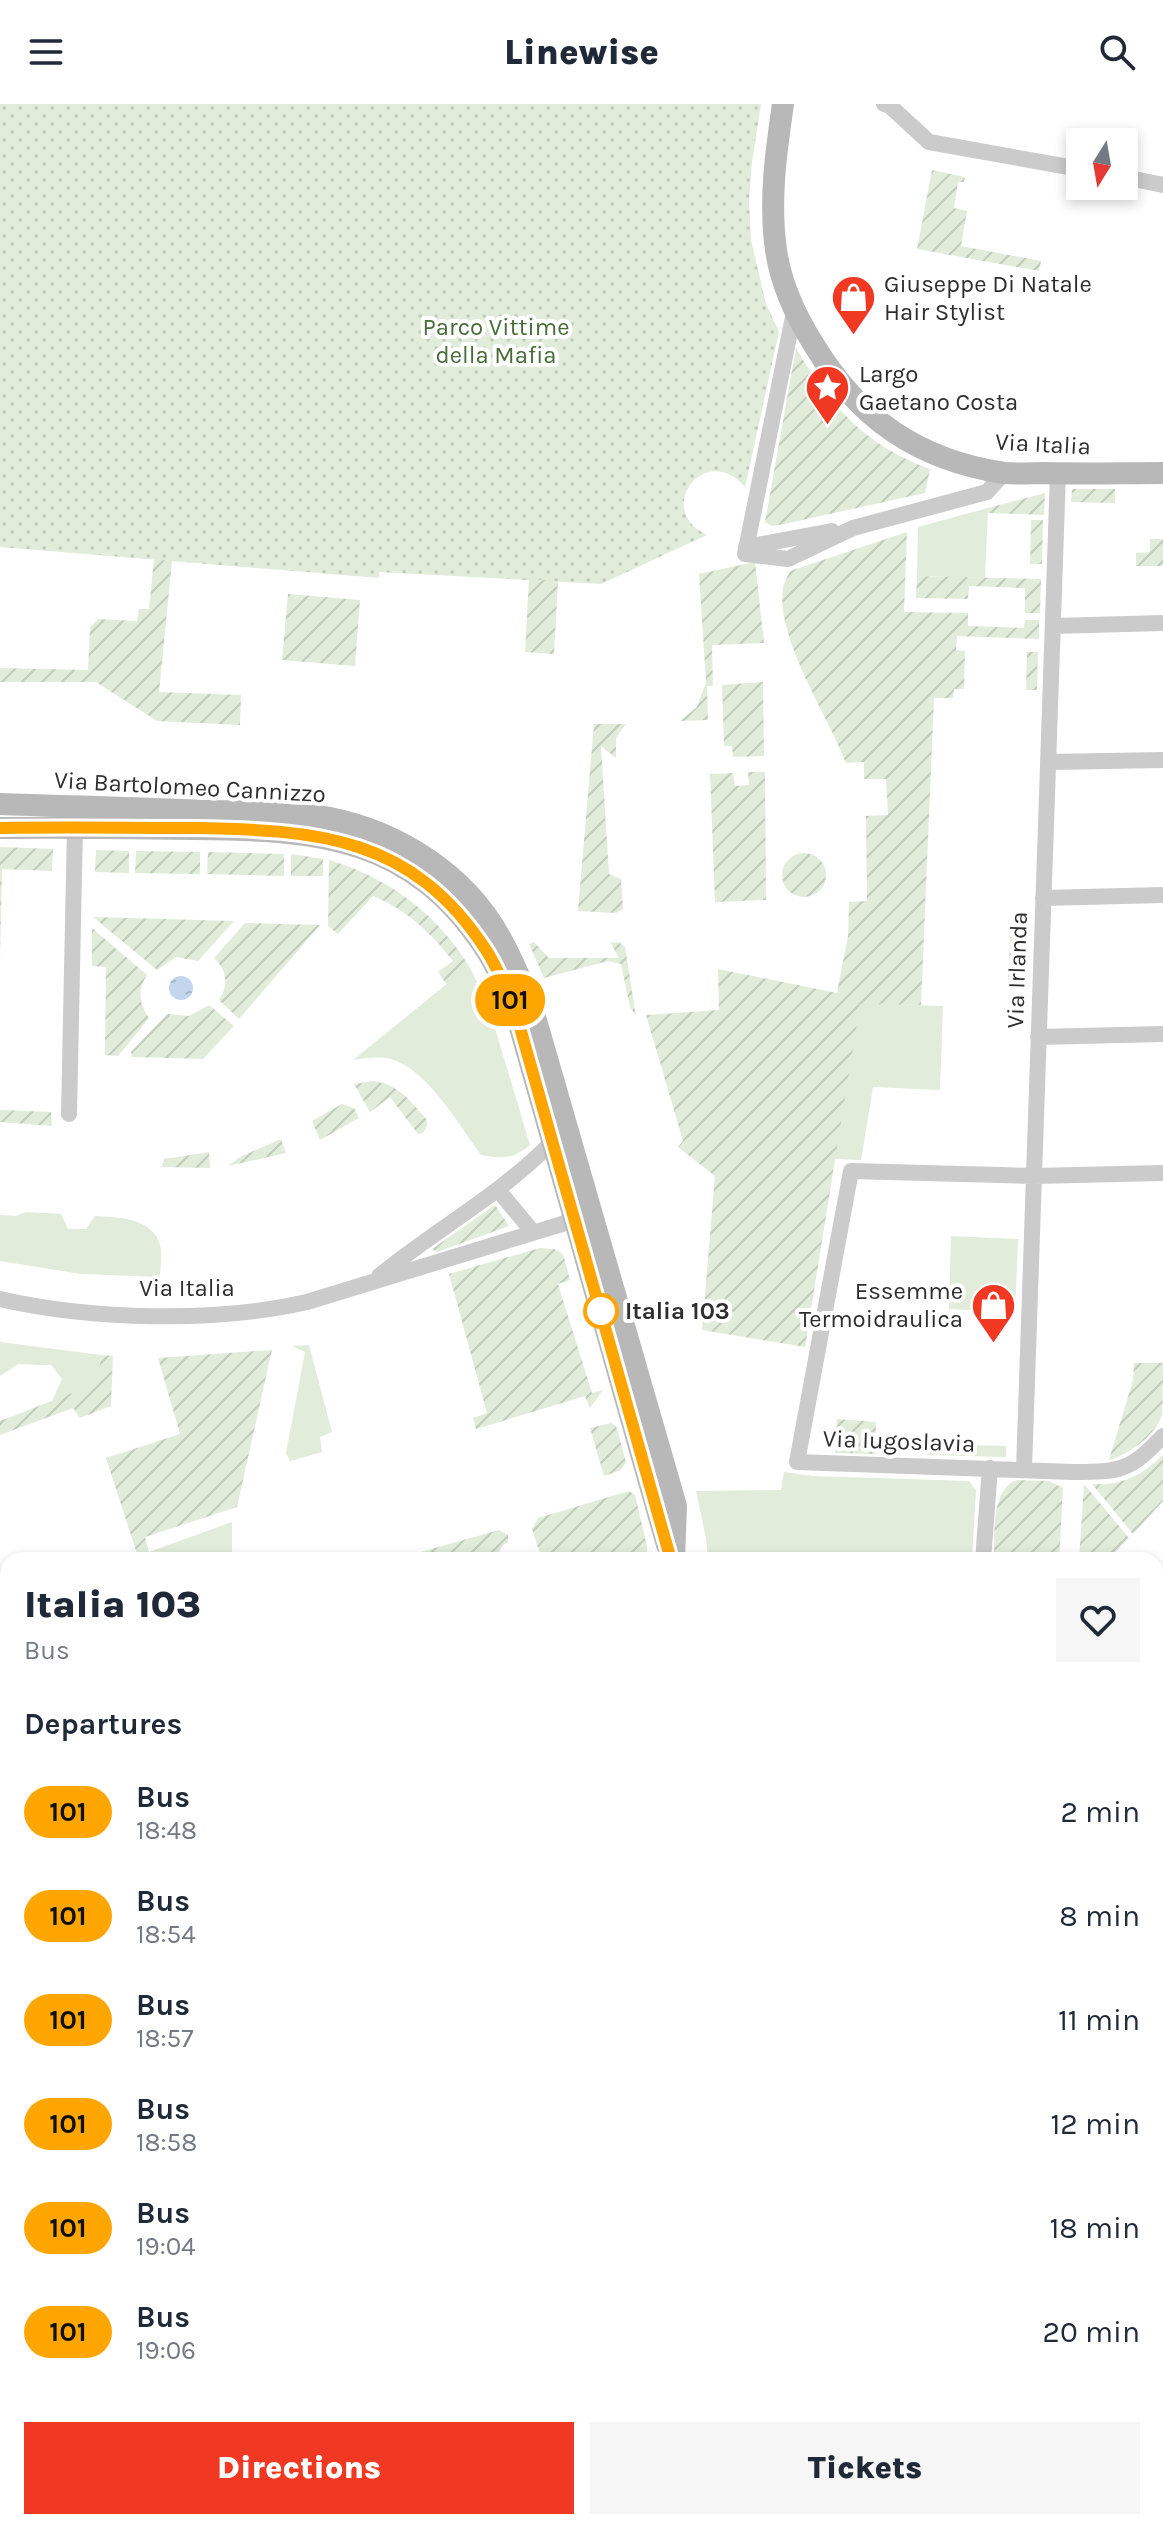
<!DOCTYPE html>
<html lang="en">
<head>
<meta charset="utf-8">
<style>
	:root { --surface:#fff; --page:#f6f6f7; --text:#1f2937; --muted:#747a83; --accent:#f13823 }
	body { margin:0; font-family:Karla,sans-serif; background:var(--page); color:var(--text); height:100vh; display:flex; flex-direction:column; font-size:30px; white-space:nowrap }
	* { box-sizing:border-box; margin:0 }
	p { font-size:26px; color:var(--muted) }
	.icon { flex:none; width:44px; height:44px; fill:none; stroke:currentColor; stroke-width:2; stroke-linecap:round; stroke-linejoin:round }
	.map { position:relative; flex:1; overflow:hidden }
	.panel { position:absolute; left:0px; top:1448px; width:1164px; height:978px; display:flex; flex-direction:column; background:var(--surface); border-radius:24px 24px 0 0; box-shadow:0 4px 12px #0003 }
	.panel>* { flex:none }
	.badge { padding:0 16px; border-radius:26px; font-size:28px; line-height:52px }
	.needle { width:52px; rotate:191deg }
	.controls { position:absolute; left:1066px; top:24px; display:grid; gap:16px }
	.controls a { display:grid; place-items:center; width:72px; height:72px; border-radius:0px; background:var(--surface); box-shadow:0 4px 12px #0003; font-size:40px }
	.map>.badge { position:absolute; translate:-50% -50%; box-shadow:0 0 0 4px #fff }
	h2 { padding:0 24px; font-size:30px; line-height:72px }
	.round { display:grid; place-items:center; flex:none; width:84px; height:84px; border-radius:0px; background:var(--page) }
	.summary { display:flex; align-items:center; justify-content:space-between; height:136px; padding:0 24px }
	h1 { font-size:38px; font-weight:800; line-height:60px }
	.action { display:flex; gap:16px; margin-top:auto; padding:16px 24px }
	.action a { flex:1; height:92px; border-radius:0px; background:var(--accent); color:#fff; font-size:32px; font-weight:800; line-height:92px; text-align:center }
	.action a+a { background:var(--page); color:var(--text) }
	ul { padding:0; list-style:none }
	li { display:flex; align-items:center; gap:24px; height:104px; padding:0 24px }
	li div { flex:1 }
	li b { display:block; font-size:30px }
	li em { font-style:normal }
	li .badge { min-width:88px; font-weight:700; text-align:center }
	header { display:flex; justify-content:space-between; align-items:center; height:104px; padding:0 24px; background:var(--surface); font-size:36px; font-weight:800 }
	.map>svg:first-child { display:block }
</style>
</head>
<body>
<header><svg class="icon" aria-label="menu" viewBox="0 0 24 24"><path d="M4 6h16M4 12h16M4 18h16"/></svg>Linewise<svg class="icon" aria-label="search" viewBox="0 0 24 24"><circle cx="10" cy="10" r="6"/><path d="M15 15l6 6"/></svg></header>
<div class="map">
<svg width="1163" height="2425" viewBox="0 0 1163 2425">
	<defs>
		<pattern id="park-dots" width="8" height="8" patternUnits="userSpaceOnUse" patternTransform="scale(2)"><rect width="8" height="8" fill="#e1ecda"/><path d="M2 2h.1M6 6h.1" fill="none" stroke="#c1cbbb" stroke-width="1.8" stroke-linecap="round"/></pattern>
		<pattern id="garden-furrows" width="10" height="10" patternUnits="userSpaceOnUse" patternTransform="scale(2)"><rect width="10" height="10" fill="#e1ecda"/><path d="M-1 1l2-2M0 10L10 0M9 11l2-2" fill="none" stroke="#c1cbbb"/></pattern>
		<pattern id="water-ripples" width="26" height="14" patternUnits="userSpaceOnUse" patternTransform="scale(2)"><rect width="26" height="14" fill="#c4d6ee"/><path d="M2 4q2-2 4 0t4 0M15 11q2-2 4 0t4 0" fill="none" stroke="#a9b8cc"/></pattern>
	</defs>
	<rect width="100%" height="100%" fill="#fff"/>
	<path fill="#e1ecda" d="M988 404 985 474 917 472 918 423Z
		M469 862 488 901 530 1041C513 1055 503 1055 481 1051 459 1021 428 966 391 955 378 952 365 954 353 956Z
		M860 899 943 902 940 986 873 983 861 1056 834 1055Z
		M26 1108 61 1110 68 1125H86L95 1112C118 1113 153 1114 160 1141 163 1151 160 1163 160 1173L81 1170 0 1157V1111L16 1112Z
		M951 1132 1018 1135 1015 1208 949 1205Z
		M0 1238 101 1251 99 1279 52 1297 62 1275 51 1261H43L18 1260 0 1272Z
		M309 1241 332 1328 320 1333 322 1348 290 1357 286 1349 305 1248 292 1242Z
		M928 1340 1006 1342V1353L928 1351Z
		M784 1368 813 1372 969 1377 976 1386 972 1456H708L706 1434 696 1387 781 1386Z
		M232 1418V1456H151L149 1448Z
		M8 1625V2399H0V1628Z
		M386 2418H1138L1137 2425H392Z"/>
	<path fill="url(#park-dots)" d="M0 0H761L752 58 749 97 751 136 766 200 779 228 745 383C705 336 653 406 707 431L601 480 379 468V474L0 443Z"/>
	<path fill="url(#garden-furrows)" d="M932 66 965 73 964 78H958L954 104 967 107 961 142 1041 157 1039 167 917 145Z
		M796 244C830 302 866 342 930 365L925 389 784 420 772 422 765 418Z
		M1072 385H1115V399L1071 398Z
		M1045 389 1044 411 987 409 988 404Z
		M1031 416H1043L1042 460H1030Z
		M907 428 904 508 968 509V522L1024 524 1025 516H1039V535L957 532 956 546 965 547 964 585H954L953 594H934L921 901 860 900 805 1243 702 1226 715 1072 678 1043 683 1037 646 911 719 906 718 865 837 889 848 832 849 798 867 797 866 712 888 711 886 675H864V658L846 659C829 613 775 533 783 484 784 478 788 472 790 467Z
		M1150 435H1163V462H1136V449L1150 448Z
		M154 455 172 457 159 588 241 591 240 621 157 617 96 578H0V564L88 566 90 523 98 515 137 517 139 505H149Z
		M755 458 764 539 712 541 713 582H707L708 616 680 617 697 603 706 578 699 470Z
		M917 472 1041 475 1040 509H1025V484L969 482 968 495 916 494Z
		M529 475 558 477 554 550 525 548Z
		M288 490 360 496 355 562 282 556Z
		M1027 548H1038L1037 586H1026Z
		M763 578 764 652 733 653 732 642H724L722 581Z
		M594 620H626L616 634V654L601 642 609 770 621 775 623 805 616 809 578 807Z
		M748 668H765L766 796 715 798 710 670 733 669 735 682 749 681Z
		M0 743 53 745 52 767 2 765 0 856Z
		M96 746 129 747V769L95 768Z
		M136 747 200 748V770L135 769Z
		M208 748 284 750V772L207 770Z
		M782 771a22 22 0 1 1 44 0a22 22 0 1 1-44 0Z
		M291 750 323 755V772H291Z
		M329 756C388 773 437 810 469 862L447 881 438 868 453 857C430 828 407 806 373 792L338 830 328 822Z
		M93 813 234 817 198 857 176 853 157 866Z
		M245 819 320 821 239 915 219 896C229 881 227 866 214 854Z
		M92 824 147 871C137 886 139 900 149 914L118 952 105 951 106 863 92 862Z
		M1010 833H1027L1025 882 1008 881Z
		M534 838 549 854H619L610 838 620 839 625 843 636 912 630 903 621 860 608 857 544 874 529 840Z
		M209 901 234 922 203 955 132 953 131 948 167 910 189 912Z
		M373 977C399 980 410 997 427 1016V1022L423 1029 418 1030 390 993 370 1008 354 980Z
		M342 1000 354 1004 359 1014 320 1036 312 1017Z
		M0 1006 51 1008 52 1022 0 1018Z
		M281 1035 286 1049 228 1062 240 1053Z
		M209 1048 210 1064 161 1063 165 1055Z
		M495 1101 509 1122 437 1148 432 1145Z
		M540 1144 554 1145 563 1150 570 1176 558 1180 592 1289 603 1286 590 1304 585 1292 476 1325 473 1314 487 1309 449 1170Z
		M272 1246 237 1403 145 1433 151 1456H139L106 1354 180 1330 158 1254Z
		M101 1251 113 1252 111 1302 80 1314 73 1304 0 1331V1317L98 1279Z
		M1134 1259H1163C1163 1275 1163 1297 1162 1311 1155 1332 1128 1351 1109 1356L1133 1276Z
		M837 1315 876 1318 875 1350 835 1349Z
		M611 1319 616 1322 626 1358 621 1366 604 1372 590 1324Z
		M1163 1351V1397L1133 1430 1092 1380C1122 1382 1141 1372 1163 1351Z
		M1017 1376 1049 1377 1063 1384 1059 1456H994C995 1433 990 1385 1017 1376Z
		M1084 1380 1129 1434 1108 1456H1079Z
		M629 1387 635 1391 647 1442V1456H542L532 1425 538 1414Z
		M499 1426 508 1431V1438C499 1443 499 1447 501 1456H392Z
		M0 1541 8 1561V1625L0 1628Z
		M1156 1942H1163V2004L1156 2012Z"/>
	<path fill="url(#water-ripples)" d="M169 884a12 12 0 1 1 24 0a12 12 0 1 1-24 0Z"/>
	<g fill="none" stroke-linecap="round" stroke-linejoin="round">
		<path stroke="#cbcbcb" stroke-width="16" d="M884 0 890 2 929 38 1080 65
			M1124 73 1163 81
			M794 208 745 450 788 455 853 424 987 388 1004 369
			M746 443 832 427
			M1053 522 1163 519
			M1048 658 1163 656
			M1043 794 1163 791
			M1038 933 1163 930
			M69 1010 75 723
			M1163 1069 1034 1072 851 1067 797 1358 1073 1368C1120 1368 1130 1367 1163 1332
			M498 1086 533 1128
			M379 1172C435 1126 500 1091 551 1039
			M0 1195C92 1216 215 1219 307 1198L575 1116
			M1024 1365 1058 369
			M983 1456 990 1364
			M1156 2204 1163 2197"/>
		<path stroke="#b8b8b8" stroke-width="22" d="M783 0C776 48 769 97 776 146 781 181 795 211 814 241 859 315 918 356 1004 369 1018 370 1033 369 1047 369 1086 370 1124 369 1163 369
			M0 700C69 702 139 704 208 707 248 708 290 706 330 714 399 728 465 770 500 833 512 854 521 877 531 899L676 1402 674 1456
			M0 724C65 723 129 724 194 725 317 726 412 732 486 846 498 864 506 886 515 906L667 1441
			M1156 1809 1163 1815"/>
	</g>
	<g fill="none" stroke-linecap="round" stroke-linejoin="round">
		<defs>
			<path id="line" d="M0 724C65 723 129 724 194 724 317 726 412 732 486 846 498 864 506 886 515 906L671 1456"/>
		</defs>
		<use href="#line" stroke="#fff" stroke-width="18"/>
		<use href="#line" stroke="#ffa500" stroke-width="12"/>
	</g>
	<defs>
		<symbol id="shop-pin" viewBox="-11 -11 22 30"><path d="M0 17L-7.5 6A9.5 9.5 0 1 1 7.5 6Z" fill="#f13823" stroke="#fff"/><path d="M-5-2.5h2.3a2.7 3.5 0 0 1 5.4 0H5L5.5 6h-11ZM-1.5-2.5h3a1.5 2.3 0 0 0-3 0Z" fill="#fff"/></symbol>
		<symbol id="sight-pin" viewBox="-11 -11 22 30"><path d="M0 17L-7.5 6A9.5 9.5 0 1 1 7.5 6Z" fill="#f13823" stroke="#fff"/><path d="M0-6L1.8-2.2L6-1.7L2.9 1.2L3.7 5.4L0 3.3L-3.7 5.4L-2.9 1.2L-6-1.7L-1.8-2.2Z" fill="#fff"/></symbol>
	</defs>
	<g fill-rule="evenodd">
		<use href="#shop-pin" x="828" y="168" width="51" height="69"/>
		<use href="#sight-pin" x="802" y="258" width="51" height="69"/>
		<use href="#shop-pin" x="968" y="1176" width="51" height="69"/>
	</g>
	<circle fill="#fff" stroke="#ffa500" stroke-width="4" cx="601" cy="1207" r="16"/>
	<g text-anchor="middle" stroke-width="8" stroke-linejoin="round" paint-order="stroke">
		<g font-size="24" fill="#2e2e2e" stroke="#fff" text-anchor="start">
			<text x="884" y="188">Giuseppe Di Natale<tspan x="884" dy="28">Hair Stylist</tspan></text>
			<text x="859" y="278">Largo<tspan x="859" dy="28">Gaetano Costa</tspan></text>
			<text x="963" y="1195" text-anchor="end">Essemme<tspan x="963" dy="28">Termoidraulica</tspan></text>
		</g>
		<g font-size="24" fill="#476c38" stroke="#fff">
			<text x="496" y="231">Parco Vittime<tspan x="496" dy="28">della Mafia</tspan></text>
		</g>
		<g font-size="24" fill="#2e2e2e" stroke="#fff">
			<text transform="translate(1043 340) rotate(3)" y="8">Via Italia</text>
			<text transform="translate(190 683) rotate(3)" y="8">Via Bartolomeo Cannizzo</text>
			<text transform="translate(1017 866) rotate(-88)" y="8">Via Irlanda</text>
			<text x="187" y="1192">Via Italia</text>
			<text transform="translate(899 1337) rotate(2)" y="8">Via Iugoslavia</text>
		</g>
		<g font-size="24" font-weight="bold" fill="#2e2e2e" stroke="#fff" text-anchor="start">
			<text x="625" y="1215">Italia 103</text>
		</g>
	</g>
</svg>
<div class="controls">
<a><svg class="needle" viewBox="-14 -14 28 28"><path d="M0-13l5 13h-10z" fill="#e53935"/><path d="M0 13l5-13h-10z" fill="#747a83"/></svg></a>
</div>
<b class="badge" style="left:510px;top:896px;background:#ffa500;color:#111">101</b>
<section class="panel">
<div class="summary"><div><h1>Italia 103</h1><p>Bus</p></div><a class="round"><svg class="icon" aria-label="heart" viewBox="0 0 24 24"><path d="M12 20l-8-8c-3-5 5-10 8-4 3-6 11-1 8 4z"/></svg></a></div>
<h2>Departures</h2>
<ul>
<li><span class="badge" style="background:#ffa500;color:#111">101</span><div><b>Bus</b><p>18:48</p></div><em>2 min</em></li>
<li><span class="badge" style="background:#ffa500;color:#111">101</span><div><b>Bus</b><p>18:54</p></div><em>8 min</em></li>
<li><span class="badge" style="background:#ffa500;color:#111">101</span><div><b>Bus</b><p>18:57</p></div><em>11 min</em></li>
<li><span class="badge" style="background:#ffa500;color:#111">101</span><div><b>Bus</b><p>18:58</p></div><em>12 min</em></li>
<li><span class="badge" style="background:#ffa500;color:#111">101</span><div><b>Bus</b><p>19:04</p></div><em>18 min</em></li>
<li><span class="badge" style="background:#ffa500;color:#111">101</span><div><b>Bus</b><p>19:06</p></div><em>20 min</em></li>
</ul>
<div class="action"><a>Directions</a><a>Tickets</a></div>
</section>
</div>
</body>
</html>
